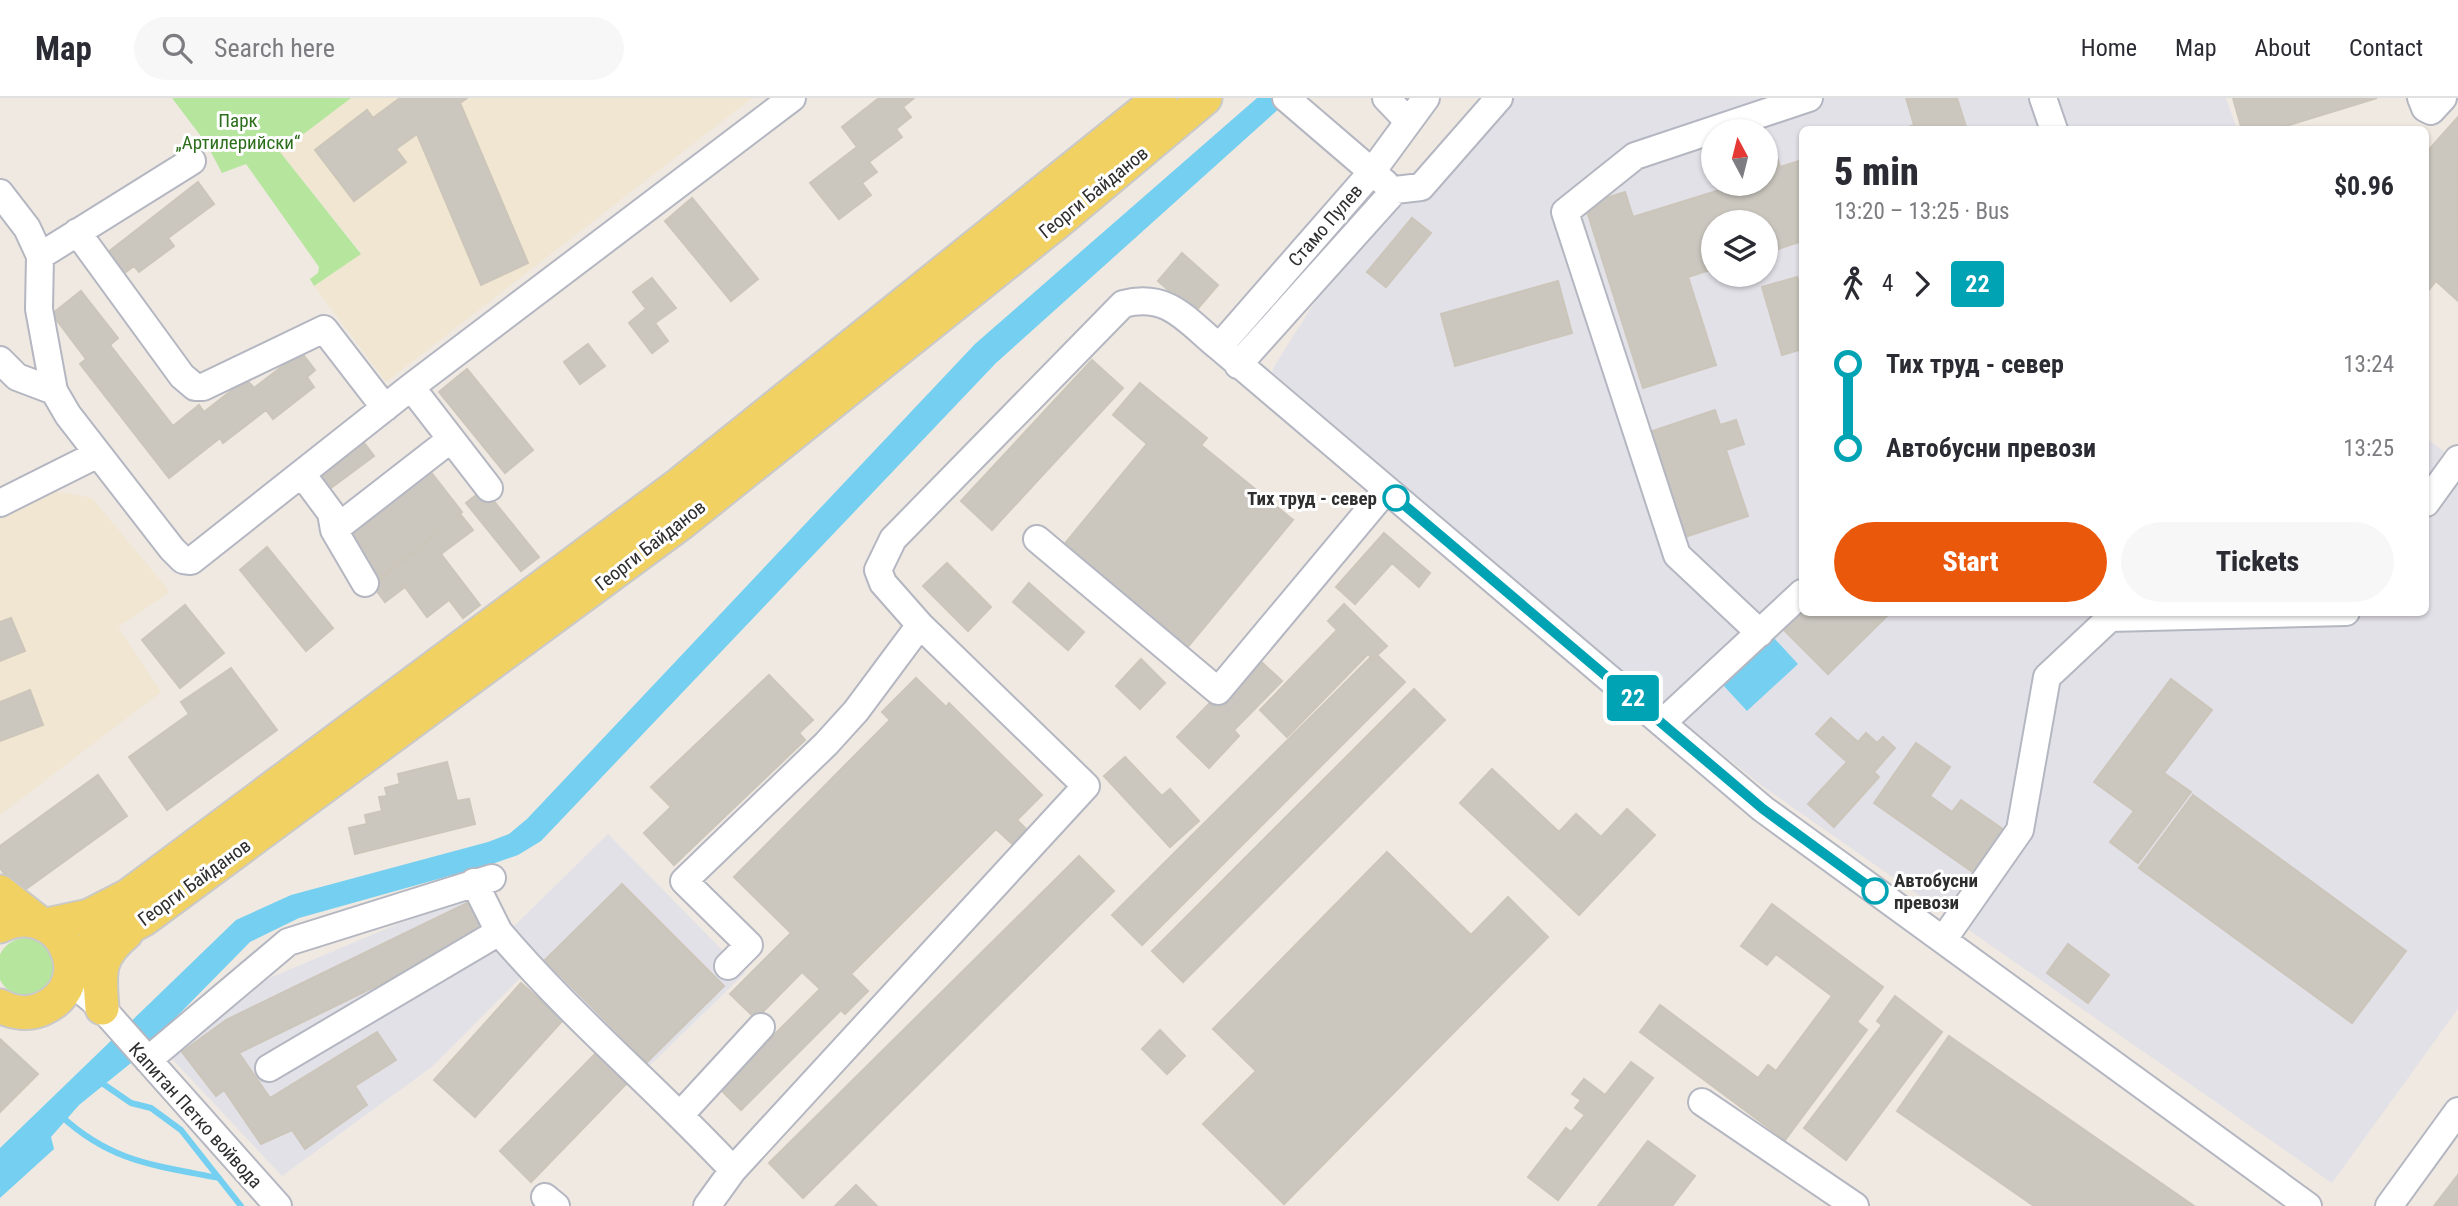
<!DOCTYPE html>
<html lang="en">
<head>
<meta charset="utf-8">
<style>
	:root { --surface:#fff; --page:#f7f7f7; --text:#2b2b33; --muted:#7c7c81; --line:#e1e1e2; --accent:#ea580c }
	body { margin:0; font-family:"Roboto Condensed",sans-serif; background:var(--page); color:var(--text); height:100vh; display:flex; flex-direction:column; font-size:26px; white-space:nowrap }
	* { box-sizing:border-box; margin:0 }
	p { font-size:23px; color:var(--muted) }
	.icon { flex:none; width:38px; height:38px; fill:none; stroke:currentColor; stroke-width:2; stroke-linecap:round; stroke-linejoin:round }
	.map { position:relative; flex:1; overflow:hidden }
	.side { position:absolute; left:1799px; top:28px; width:630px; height:490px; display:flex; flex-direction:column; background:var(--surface); border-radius:10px; box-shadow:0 2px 5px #0004 }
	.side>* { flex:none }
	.badge { padding:0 14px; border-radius:5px; font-size:24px; line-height:46px }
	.needle { width:46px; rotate:353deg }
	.fabs { position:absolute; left:1701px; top:21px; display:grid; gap:14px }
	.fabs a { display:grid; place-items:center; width:77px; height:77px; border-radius:50%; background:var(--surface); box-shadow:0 2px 5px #0004; font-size:35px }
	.map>.badge { position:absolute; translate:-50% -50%; box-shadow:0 0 0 4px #fff }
	.legs { display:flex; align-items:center; gap:10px; height:77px; padding:0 35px; font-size:23px }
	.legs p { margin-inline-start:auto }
	.head { display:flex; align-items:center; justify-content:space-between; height:119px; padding:0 35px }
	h1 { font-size:38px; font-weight:800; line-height:52px }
	.action { display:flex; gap:14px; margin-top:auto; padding:14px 35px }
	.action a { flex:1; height:80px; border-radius:42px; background:var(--accent); color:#fff; font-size:28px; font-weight:800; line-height:80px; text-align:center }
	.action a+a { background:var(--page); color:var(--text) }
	ul { padding:0 35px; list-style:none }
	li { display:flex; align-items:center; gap:24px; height:84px; font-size:26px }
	li i { display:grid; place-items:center; width:10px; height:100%; margin:0 9px; background:currentColor }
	li i::after { content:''; width:18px; height:18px; margin:-9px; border:5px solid; border-radius:50%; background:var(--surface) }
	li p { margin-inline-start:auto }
	li:first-child i { background:linear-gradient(#0000 50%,currentColor 0) }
	li:last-child i { background:linear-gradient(currentColor 50%,#0000 0) }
	header { display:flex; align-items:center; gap:42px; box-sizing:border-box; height:98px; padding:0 35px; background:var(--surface); border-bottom:2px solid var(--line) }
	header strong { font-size:33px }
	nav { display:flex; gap:38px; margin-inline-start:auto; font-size:24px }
	.search { width:490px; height:63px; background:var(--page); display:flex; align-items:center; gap:18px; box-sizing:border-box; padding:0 24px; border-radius:38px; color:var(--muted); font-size:26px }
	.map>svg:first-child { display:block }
</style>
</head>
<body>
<header>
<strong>Map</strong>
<div class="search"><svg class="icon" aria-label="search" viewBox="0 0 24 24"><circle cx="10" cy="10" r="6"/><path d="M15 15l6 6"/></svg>Search here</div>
<nav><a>Home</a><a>Map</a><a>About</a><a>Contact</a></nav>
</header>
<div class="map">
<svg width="2458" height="1108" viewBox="0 0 2458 1108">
	<rect width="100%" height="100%" fill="#efe9e1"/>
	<path fill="#e3e1e8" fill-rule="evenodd" d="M1510 0H2226L2237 31 1802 32V514H2426V340L2458 364V911L2332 1085 1762 688 1279 297 1271 284 1273 270 1337 169 1394 109 1424 99ZM1713 33H1766V86H1713ZM1713 124H1766V177H1713Z
		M608 736 745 875 645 972 509 833Z
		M471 795 525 875 433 968 282 1078 157 945 210 905Z"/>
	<path fill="#f0e6d1" d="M351 0H752L386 284 314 188 360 156V153L280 54Z
		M50 392 92 400 170 494 118 529 161 594 0 717V420Z"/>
	<path fill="#b6e59e" d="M172 0H351L280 54 361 156 314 188 310 181 318 175 319 169 246 66 222 75 206 45Z
		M-3 869a29 29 0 1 1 58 0a29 29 0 1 1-58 0Z"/>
	<path fill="#75cff0" d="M1257 0H1291L996 265 541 743 518 757 492 766 299 820 250 844 131 965 79 1007 51 1039 54 1051 0 1100V1050L236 822 291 797 488 744 509 736 527 721 975 246Z
		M1774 540 1798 566 1747 613 1723 587Z"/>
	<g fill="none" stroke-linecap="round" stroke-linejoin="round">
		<path stroke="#75cff0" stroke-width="6" d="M99 983 131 1005 151 1010 181 1032 241 1108
			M60 1017C111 1064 153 1067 219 1080"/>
	</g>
	<path fill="#cbc7bf" stroke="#cbc5ba" stroke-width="2" d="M400 0H467L460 5 528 165 481 187 417 36 396 51 406 64 354 103 315 52 367 12 373 20Z
		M879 0H914L903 9 911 19 896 31 902 39 869 64 877 74 862 85 871 97 839 121 810 85 857 49 842 29Z
		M1906 0H1957L1967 32H1900L1914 27Z
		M2233 0H2377L2273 32H2242Z
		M2458 19 2457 103 2458 203 2436 183 2426 195V55Z
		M1773 46 1780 69 1802 62V143L1766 155V124H1713V171L1688 179 1716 267 1643 290 1585 107 1625 94 1633 119 1739 86H1766V48Z
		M198 84 214 106 168 140 174 148 139 174 134 168 123 176 107 155Z
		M692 100 758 181 731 203 665 123Z
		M1412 120 1431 135 1386 189 1367 174Z
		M1182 155 1218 187 1194 215 1158 183Z
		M1797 179 1802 196V251L1782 257 1762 189Z
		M652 180 676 210 655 225 668 243 652 255 629 225 646 211 633 194Z
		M1558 183 1572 235 1455 268 1441 216Z
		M81 193 118 240 110 247 173 328 199 307 204 314 246 281 254 290 301 254 315 272 307 279 314 289 273 321 266 312 223 345 220 340 169 380 80 266 86 261 52 216Z
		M588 246 605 268 580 286 564 264Z
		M1092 262 1123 290 992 432 961 403Z
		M467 271 533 352 505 375 439 294Z
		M1140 285 1207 340 1201 347 1293 422 1186 551 1062 449 1147 346 1113 317Z
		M1715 312 1720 327 1736 322 1744 346 1726 352 1748 418 1679 441 1644 336Z
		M359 338 374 358 324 395 309 375Z
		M427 369 462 414 377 482 341 436Z
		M484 391 539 459 521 473 466 405Z
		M460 416 473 432 441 456 480 507 463 520 449 502 427 519 405 489 385 504 373 488Z
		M1384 435 1430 475 1419 489 1392 465 1355 506 1336 489Z
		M267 449 333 530 306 553 240 472Z
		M947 465 991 509 968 533 923 488Z
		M1029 485 1084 534 1068 552 1013 504Z
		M1344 506 1387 548 1373 561 1368 556 1287 639 1260 612 1337 532 1328 523Z
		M185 507 224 555 180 590 142 542Z
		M1802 514H1891L1828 576 1784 532Z
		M11 520 25 553 0 563V524Z
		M1255 558 1282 583 1234 632 1239 638 1209 670 1177 639Z
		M1378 558 1405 584 1142 847 1112 817 1370 560 1373 563Z
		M1141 561 1165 585 1140 611 1116 588Z
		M231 570 277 632 167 712 129 659 189 616 181 604Z
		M769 577 813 622 799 635 805 642 674 767 644 735 671 709 651 689Z
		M916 580 946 609 949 605 1042 697 1017 722 1027 732 1012 746 996 731 851 876 868 893 845 916 841 912 741 1012 720 991 820 891 802 874 756 921 730 896 791 835 734 779 890 622 882 614Z
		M2171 581 2212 612 2164 675 2191 694 2138 765 2110 744 2134 713 2094 684Z
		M1414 591 1445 622 1183 884 1152 853Z
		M30 592 43 627 0 643V604Z
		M1831 620 1858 644 1866 635 1877 645 1883 639 1895 650 1874 674 1879 679 1834 729 1808 706 1847 664 1816 636Z
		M1916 645 1950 669 1930 698 1952 714 1961 702 2007 734 1977 777 1874 705Z
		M1125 659 1162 698 1170 691 1199 723 1170 749 1104 678Z
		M447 664 457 703 469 701 475 726 355 756 349 730 367 726 365 717 382 713 379 699 387 698 385 690 400 686 398 676Z
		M1492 671 1559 734 1576 716 1601 739 1627 711 1655 737 1579 817 1460 705Z
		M98 677 127 718 19 796 0 770V748Z
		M2193 697 2406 853 2352 925 2139 770Z
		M1387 754 1471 837 1508 799 1548 839 1284 1106 1203 1026 1256 973 1213 931Z
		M1079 758 1114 793 803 1100 769 1065Z
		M622 786 724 888 647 964 545 862Z
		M469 804 485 835 239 955 270 1000 377 934 396 962 355 988 367 1007 305 1051 292 1032 261 1046 224 992 216 998 182 954 226 922Z
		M1772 806 1883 889 1857 924 1867 932 1785 1042 1640 934 1660 907 1758 980 1768 967 1776 973 1832 898 1776 856 1767 867 1741 848Z
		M2068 846 2109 877 2088 905 2047 875Z
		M521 885 563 922 475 1019 434 982Z
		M1895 898 1942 934 1846 1062 1804 1030 1882 927 1877 923Z
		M1160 932 1185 958 1167 976 1142 951Z
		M1949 938 2194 1108H2034L1897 1013Z
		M0 941 38 976 0 1014Z
		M598 953 629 983 531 1084 500 1053Z
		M1631 964 1653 980 1558 1102 1528 1079 1566 1030 1571 1034 1585 1017 1575 1010 1581 1002 1572 996 1584 981 1605 997Z
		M1648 1043 1695 1078 1672 1108H1598Z
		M2458 1077V1108H2434Z
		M856 1087 877 1108H835Z"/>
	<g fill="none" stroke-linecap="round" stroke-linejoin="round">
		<defs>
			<path id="minor" d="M1286 0 1385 85
				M1386 0 1407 22
				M2043 0 2054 32
				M2421 0 2425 10 2431 13 2443 0
				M0 95 27 130 40 158 39 211 54 293 68 317 172 451 183 462 191 463 411 289 792 0
				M77 134 182 278 195 289H203L324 231 385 310
				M40 158 192 63
				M1219 249 1371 75 1426 0
				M0 262 17 279 54 293
				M1238 267 1395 92 1421 89 1499 0
				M411 289 489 390
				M302 376 331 415 334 432 365 485
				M0 405 98 356
				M2426 405 2458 361
				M334 432 451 341
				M1037 441 1218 593 1386 392
				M1760 535 1677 457 1565 114 1635 58 1809 0
				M1662 625 1802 495
				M499 834C571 919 657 990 733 1072
				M1943 842 2020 732 2047 579 2110 520 2346 514
				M728 868 749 847 684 783 826 646 856 613 920 527
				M69 882 102 910 278 1108
				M148 962 288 844 492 780
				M269 970 499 834 474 784
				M1702 1004 1855 1108
				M681 1016 761 929
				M545 1099 556 1108
				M707 1108 733 1072 1086 688 920 527 883 485 878 472 893 441 1123 206C1168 194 1186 222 1219 249L1763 711 2308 1108
				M2389 1108 2458 1013"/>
			<path id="major" d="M0 794 38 824
				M47 827 89 818 128 798 680 386 1160 0
				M0 828C62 799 100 886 42 911 28 917 13 915 0 908
				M71 861 144 821 681 425 1056 125 1205 0
				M102 910C99 874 97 859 126 835"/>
		</defs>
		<use href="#minor" stroke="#b4b7c1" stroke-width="30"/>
		<use href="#major" stroke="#c9c9c9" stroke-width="37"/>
		<use href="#minor" stroke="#fff" stroke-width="26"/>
		<use href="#major" stroke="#f2d163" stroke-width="33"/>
	</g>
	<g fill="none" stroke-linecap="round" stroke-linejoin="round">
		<defs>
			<path id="line-1" d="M1396 400 1763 711 1875 793"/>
		</defs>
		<use href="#line-1" stroke="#fff" stroke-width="16"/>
		<use href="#line-1" stroke="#00a3b4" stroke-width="10"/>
	</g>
	<g fill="#fff" stroke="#00a3b4" stroke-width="3.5">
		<circle cx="1396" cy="400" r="12"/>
		<circle cx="1875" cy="793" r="12"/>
	</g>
	<g text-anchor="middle" stroke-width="6" stroke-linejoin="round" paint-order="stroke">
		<g font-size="19" fill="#2c6e1b" stroke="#fff">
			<text x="238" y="29">Парк<tspan x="238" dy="22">„Артилерийски“</tspan></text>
		</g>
		<g font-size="19" fill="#2e2e2e" stroke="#fff">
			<text transform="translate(1093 94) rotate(-39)" y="7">Георги Байданов</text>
			<text transform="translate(1325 127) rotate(-49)" y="7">Стамо Пулев</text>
			<text transform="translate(650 447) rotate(-38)" y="7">Георги Байданов</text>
			<text transform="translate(194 784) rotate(-36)" y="7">Георги Байданов</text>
			<text transform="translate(196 1017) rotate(48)" y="7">Капитан Петко войвода</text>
		</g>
		<g font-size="19" font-weight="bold" fill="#2e2e2e" stroke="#fff" text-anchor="end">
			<text x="1377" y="407">Тих труд - север</text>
			<text x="1894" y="789" text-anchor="start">Автобусни<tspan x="1894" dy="22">превози</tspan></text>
		</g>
	</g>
</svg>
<div class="fabs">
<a><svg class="needle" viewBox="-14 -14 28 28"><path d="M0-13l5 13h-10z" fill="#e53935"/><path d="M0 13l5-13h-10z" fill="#7c7c81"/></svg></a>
<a><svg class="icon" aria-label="layers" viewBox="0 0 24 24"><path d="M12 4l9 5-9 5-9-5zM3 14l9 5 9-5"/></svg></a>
</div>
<b class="badge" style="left:1633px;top:600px;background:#00a3b4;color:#fff">22</b>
<section class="side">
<div class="head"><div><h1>5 min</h1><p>13:20 – 13:25 · Bus</p></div><b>$0.96</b></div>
<div class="legs"><svg class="icon" aria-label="walk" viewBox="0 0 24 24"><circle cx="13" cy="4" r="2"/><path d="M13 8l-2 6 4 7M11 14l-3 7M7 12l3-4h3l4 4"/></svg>4<svg class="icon" aria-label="forward" viewBox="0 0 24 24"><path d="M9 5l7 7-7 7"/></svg><b class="badge" style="background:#00a3b4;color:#fff">22</b></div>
<ul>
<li><i style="color:#00a3b4"></i><b>Тих труд - север</b><p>13:24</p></li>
<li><i style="color:#00a3b4"></i><b>Автобусни превози</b><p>13:25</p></li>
</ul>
<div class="action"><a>Start</a><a>Tickets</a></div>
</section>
</div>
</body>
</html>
